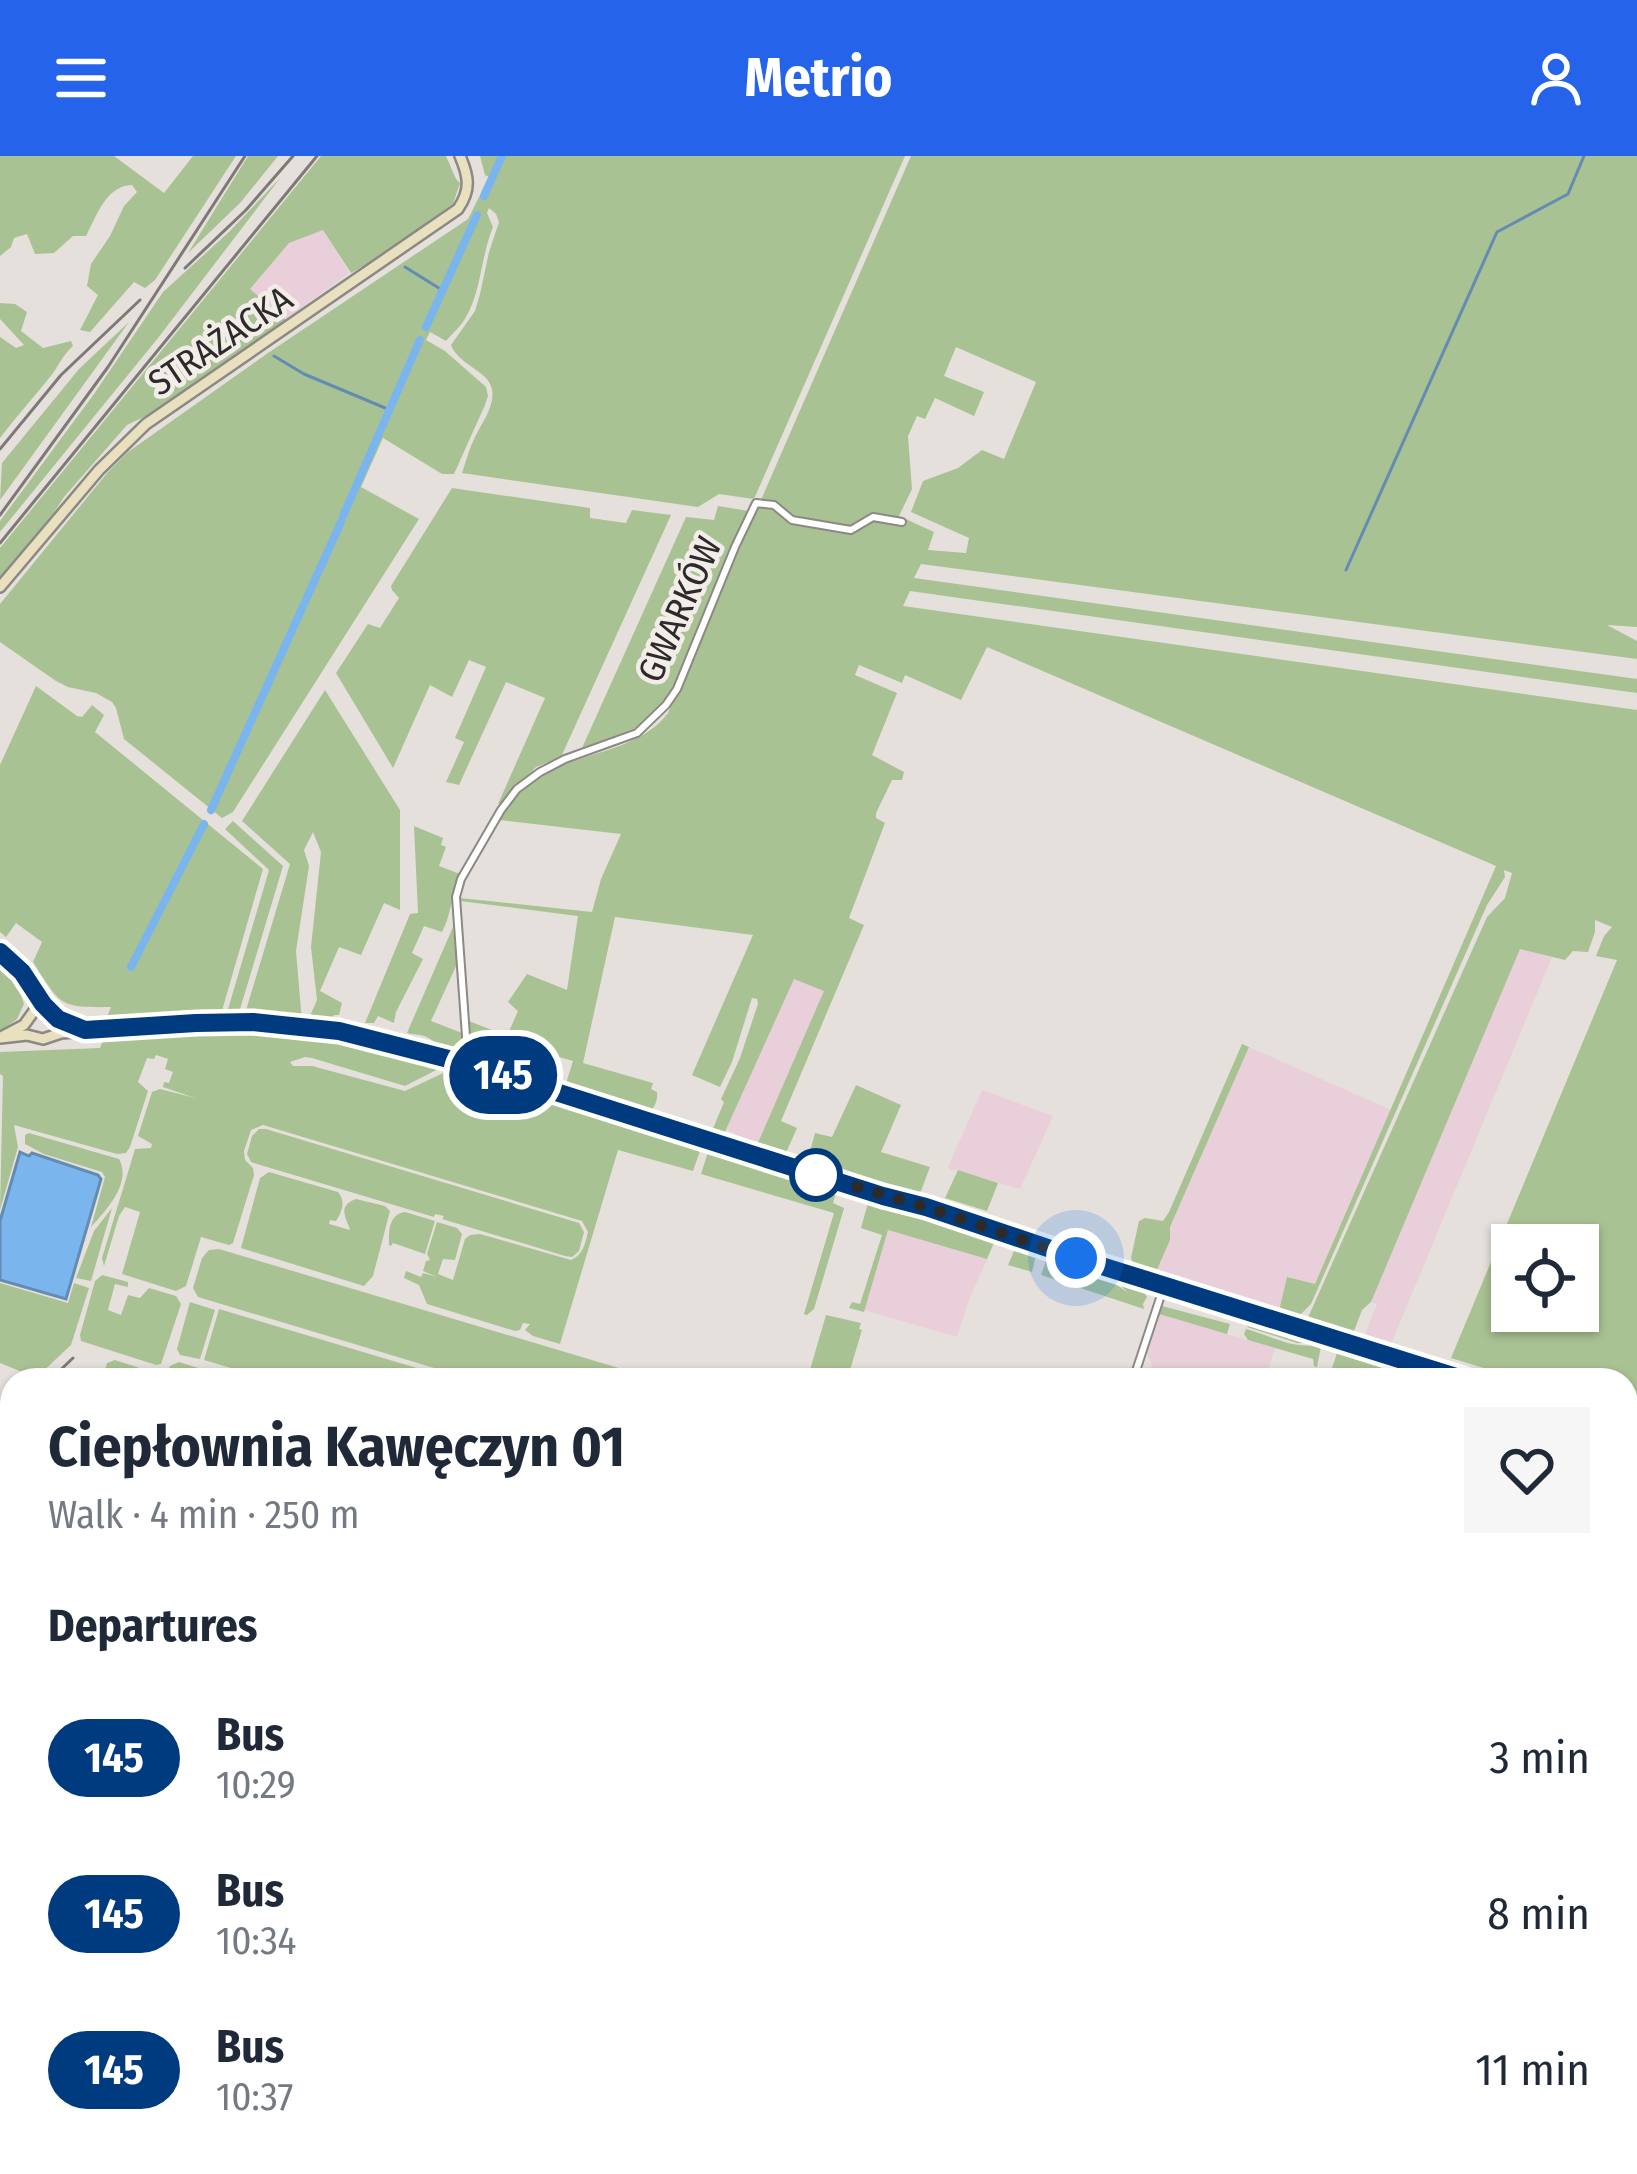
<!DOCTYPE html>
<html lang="en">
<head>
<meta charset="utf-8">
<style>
	:root { --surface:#fff; --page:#f6f6f7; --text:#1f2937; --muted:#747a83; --accent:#2563eb }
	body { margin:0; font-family:"Fira Sans Condensed",sans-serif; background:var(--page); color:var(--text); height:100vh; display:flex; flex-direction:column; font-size:45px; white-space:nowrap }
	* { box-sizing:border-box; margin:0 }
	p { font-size:39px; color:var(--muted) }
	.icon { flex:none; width:66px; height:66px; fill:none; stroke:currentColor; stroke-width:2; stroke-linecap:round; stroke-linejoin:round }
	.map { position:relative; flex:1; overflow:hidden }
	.side { position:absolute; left:0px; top:1212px; width:1638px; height:807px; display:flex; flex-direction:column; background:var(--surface); border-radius:36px 36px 0 0; box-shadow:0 3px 9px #0004 }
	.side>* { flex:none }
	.badge { padding:0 24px; border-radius:39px; font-size:42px; line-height:78px }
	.fabs { position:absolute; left:1491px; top:1068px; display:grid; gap:24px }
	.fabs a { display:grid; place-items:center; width:108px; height:108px; border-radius:0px; background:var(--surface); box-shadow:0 3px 9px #0004; font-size:60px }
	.you { position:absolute; width:60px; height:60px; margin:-30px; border:9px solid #fff; border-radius:50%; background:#1a73e8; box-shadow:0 0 0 18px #1a73e833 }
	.map>.badge { position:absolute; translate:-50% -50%; box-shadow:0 0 0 6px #fff }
	h2 { padding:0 48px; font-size:45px; line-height:108px }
	.round { display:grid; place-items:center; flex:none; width:126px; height:126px; border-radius:0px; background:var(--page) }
	.head { display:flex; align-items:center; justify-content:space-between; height:204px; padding:0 48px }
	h1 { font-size:57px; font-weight:700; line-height:90px }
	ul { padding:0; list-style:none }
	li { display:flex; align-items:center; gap:36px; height:156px; padding:0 48px }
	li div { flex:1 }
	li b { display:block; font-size:45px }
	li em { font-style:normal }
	li .badge { min-width:132px; font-weight:700; text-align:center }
	header { display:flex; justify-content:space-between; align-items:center; height:156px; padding:0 48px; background:var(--accent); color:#fff; font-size:54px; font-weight:700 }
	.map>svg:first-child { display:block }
</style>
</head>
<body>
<header><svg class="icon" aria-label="menu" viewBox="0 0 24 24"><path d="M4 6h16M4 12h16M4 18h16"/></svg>Metrio<svg class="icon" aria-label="person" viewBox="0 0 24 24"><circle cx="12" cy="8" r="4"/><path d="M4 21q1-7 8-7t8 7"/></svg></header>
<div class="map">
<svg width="1637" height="2018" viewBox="0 0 1637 2018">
	<rect width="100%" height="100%" fill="#e5e0db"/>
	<path fill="#e8cfd9" d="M323 73 349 117 286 163 249 133 289 87Z
		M810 785 844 790 757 989 736 982 735 977 726 974Z
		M1520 792 1552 801 1389 1193 1363 1184 1377 1148 1371 1146Z
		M1249 891 1391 954 1315 1129 1287 1121 1279 1155 1156 1116 1170 1084V1071Z
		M982 934 1053 960 1020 1033 958 1014H950L948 1011Z
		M888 1074 987 1103 969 1144 957 1181 864 1154Z
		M1159 1158 1275 1192 1265 1224H1148L1152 1210 1147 1197Z"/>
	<path fill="#a9c293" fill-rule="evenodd" d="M0 0H114L164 37 193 0H236L155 124 145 132 134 126 90 176 80 174 98 139 87 130 91 108 110 80 124 50 137 36 132 29C106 30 97 59 86 80H73L54 97 35 98 27 78 14 82 11 91 0 100Z
		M248 0H278L240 47 188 97Z
		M321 0H446L456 23 460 27 453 48 380 100 351 117 323 74 289 87 250 133 287 165 154 256 127 269 64 341 53 358 0 422V392Z
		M480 0H905L754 343 719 338 698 351 462 317C466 305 469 293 475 281 484 263 503 239 485 221 473 210 457 204 451 189L475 155 480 138 489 96 499 66 496 58 489 52 487 57 493 71C481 100 481 136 466 161 461 170 453 177 446 185L430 176 426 184 445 195 486 231 488 240 485 249 454 318H442L383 282 361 331 419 363 233 656 222 662 124 583 116 552 112 546 96 537 68 531 56 525 0 486V448L108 316 128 296 268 197 468 63 489 21 485 19Z
		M911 0H1637V471L1607 469 1637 485V503L921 408 914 422 1637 523V537L910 435 903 450 1637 554V1260L1626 1256V1224H1523L1451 1202 1617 804 1596 800 1604 780 1612 771 1595 764V776L1588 796 1573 795 1565 804 1520 793 1371 1146 1362 1154 1354 1175 1336 1176 1306 1166 1487 761 1505 742 1512 717 1504 714 1505 721 1487 749 1311 1148 1298 1161 1279 1155 1287 1121 1315 1128 1496 710 987 491 961 544 905 519 902 527 859 509 855 519 897 537 872 599 904 616 902 624H892L876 657V662L885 667 849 762 864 769 781 965 797 972 786 997 757 989 824 835 794 823 724 978 712 975 724 946 721 943 740 902 758 848 757 843 752 842 732 906 720 931 692 919 753 779 615 761 583 907 653 927 651 933 657 936C658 945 654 953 647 959L564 934 573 905 559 901 550 929 500 912 508 888 489 882 486 889 472 891 469 865 507 880 518 855 508 846 527 818 567 834 578 760 460 745V742L592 756 601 723 621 678 500 664C510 647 522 632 539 621 578 596 639 596 668 557ZM956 191 1036 226 1004 303 982 294 958 312 923 325 911 356 969 382 966 397 928 394 934 376 899 360 912 333 908 280 917 260 925 263 935 242 974 260 984 236 944 220ZM1512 1089H1578V1155H1512Z
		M281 21 158 182 0 376V365L94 238 163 136 229 76Z
		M0 147 15 148 27 156 21 175 43 192 71 185 73 190C61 201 59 210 50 221 33 242 16 261 0 282V181L16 192 24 189 0 163Z
		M129 166 0 344 2 307 79 213Z
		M452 332 590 352V362L626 367 632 354 671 359 561 601 536 611 501 648H498L545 542 506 526 459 629 446 626 464 586 455 582 486 511 469 504 452 541 430 529 393 612 336 517 368 468 380 472 399 442 392 434 391 430Z
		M718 350 749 355 672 536 662 551 646 568 582 592 686 361 714 364Z
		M36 530 77 560 82 561 92 549 104 559 95 576 263 713 221 858 104 868 111 851C58 852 61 849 33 806L42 786 16 767 6 781 0 776V609Z
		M325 534 400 654V754L384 747 361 799 339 791 320 835 342 847 339 859H334L329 869 307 867 317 844 311 791 321 696 313 676 304 694 309 710 296 795 302 866 244 861 290 708 242 665Z
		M233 665 283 710 238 860H226L269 714 225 673Z
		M414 670 443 682 441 689 446 691 439 710 460 718C451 739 452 757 442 776L424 770 412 797 423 803 396 856 394 867 378 860 374 867H365L410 758 418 757Z
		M453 771 457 808 431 865 462 877V890C443 900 440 886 424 880 419 878 413 879 407 877Z
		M0 809 17 827 24 848 17 863 0 876Z
		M229 874C304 877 376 888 448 908L405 930 312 902 305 901 290 906 293 910H312L405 935 456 911 600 956 609 963 696 986 701 992 693 1015 618 994 560 1188 533 1180 525 1174 530 1168 523 1167 520 1174 515 1175 427 1148 419 1129 404 1122 406 1115 421 1121 423 1117 437 1121 423 1115 426 1105 430 1104 427 1098 437 1066 457 1072 462 1078 455 1104 443 1103 438 1118 453 1124 465 1083 470 1079 480 1078 571 1104C583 1099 585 1088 588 1076L582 1065 263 969 251 974 244 995 245 1004 253 1012 254 1019 233 1087 229 1089 201 1081 186 1130 176 1135 122 1118 140 1056 125 1051 119 1060 104 1110 102 1102 135 993 151 992 152 988 138 980 152 936 160 933 195 942 163 931 164 926 169 927 173 916 165 913 168 903 156 899 154 903 147 902 138 926 148 935 130 991 126 997 117 998 14 969 18 991 0 1054 3 920 0 918V896L100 892 103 884 139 881 148 877Z
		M1242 888 1249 891 1170 1071V1084L1156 1116 1154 1119 1135 1113 1131 1102 1139 1065 1145 1062 1163 1065 1169 1056Z
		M856 929 901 949 881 996 930 1011 921 1035 917 1038 823 1012 824 1008 816 1006 813 1009 807 1007 815 977 832 981Z
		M259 973H266L579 1067 584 1076 579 1095 572 1101 565 1100 442 1063 444 1060 435 1058 434 1061 257 1008 251 1006 247 998 252 980Z
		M29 977 119 1003C132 1027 107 1053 91 1071L105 1021 102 1016 44 998 25 988V979Z
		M712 993 838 1030 833 1047 844 1052 842 1059 814 1153 807 1159 804 1158 834 1057 701 1018 708 996Z
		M958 1014 998 1027 987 1055 945 1042Z
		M269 1016 338 1036C346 1045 342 1056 336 1065L330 1064 329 1068 350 1074C347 1063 336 1050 356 1043L385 1050 390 1055 373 1120 364 1130 241 1092 260 1022Z
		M868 1047 882 1054 885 1051 901 1052 996 1082 987 1103 888 1074 864 1156 849 1152 852 1146 860 1148 882 1079 861 1072Z
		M112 1052 91 1125 76 1122 94 1075Z
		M405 1056 435 1065 425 1098 393 1087 391 1090 389 1089C389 1080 387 1058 405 1056Z
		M1017 1088 1037 1095 1032 1116 1008 1109Z
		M219 1093 659 1224H474L198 1141 193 1132 202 1102 209 1094Z
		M1052 1099C1068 1103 1076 1110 1091 1117 1104 1122 1115 1127 1128 1137L1119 1128 1143 1135 1147 1141 1143 1148 1144 1153 1041 1119 1047 1102Z
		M102 1119 128 1126V1131L115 1128 108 1154 121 1159 128 1139 140 1142 149 1132 176 1140 181 1148 161 1208 156 1209 81 1185 80 1179 95 1125Z
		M0 1127 68 1147 74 1127 89 1132 71 1189 39 1219 32 1220 0 1207Z
		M190 1146 215 1154 200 1203 180 1199 177 1193Z
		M1162 1150 1230 1168 1227 1178 1159 1158Z
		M219 1153 457 1224H271L204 1204Z
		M826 1159 861 1167 859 1173 862 1174 847 1224H807Z
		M1259 1163 1318 1182 1322 1187H1297L1247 1171 1251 1165Z
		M1246 1173C1262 1177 1284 1188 1299 1189 1307 1190 1314 1189 1321 1190L1317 1211 1314 1210 1313 1203 1248 1184 1244 1178Z
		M1338 1190 1375 1199 1389 1209 1339 1194 1390 1212 1402 1224 1372 1221 1368 1224 1331 1215 1338 1194 1334 1192Z
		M115 1204 152 1216 158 1224H102L107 1207Z
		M179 1206 237 1224H165L170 1210Z
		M12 1297V1343L0 1350V1303Z
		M0 1605 12 1608V1747L0 1744Z
		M0 1750 12 1753V2007H1506L1501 2018H0Z"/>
	<path fill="#7bb5ed" stroke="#648cb2" stroke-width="3" d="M20 996 29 1000 32 997 98 1019 101 1023 66 1143 0 1124V1065Z"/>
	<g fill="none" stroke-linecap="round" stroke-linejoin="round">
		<path stroke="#648cb2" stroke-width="3" d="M405 111 442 134
			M240 176 250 183
			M274 200 304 218 390 254
			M1346 414 1497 76 1568 38 1584 0"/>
		<path stroke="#7bb5ed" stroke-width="8" d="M484 40 502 0
			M426 171 477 59
			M343 360 420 184
			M211 654 341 366
			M131 811 204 668"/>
		<defs>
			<path id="street" d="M468 908 456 741 461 723 501 654 517 633 540 616 565 603 637 577 666 549 677 533 735 391 756 347 774 349 792 364 851 374 873 361 902 366
				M1133 1224 1164 1130
				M1626 1809 1637 1786
				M1626 1821 1637 1825
				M1626 1880 1637 1886
				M1538 2018 1542 2007"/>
			<path id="secondary" d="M0 431 99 314 146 268 458 53C471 34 469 21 460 0
				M0 797C27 816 35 843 58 863 65 869 76 871 85 874
				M1 881 24 869 34 855 46 853
				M0 882 27 879 43 883 61 877 186 868 253 866 339 875 468 908 883 1040 926 1050 1092 1107 1466 1224
				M1626 1273 1637 1277"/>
		</defs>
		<use href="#street" stroke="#8c8884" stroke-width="10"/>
		<use href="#secondary" stroke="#8c8884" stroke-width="14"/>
		<use href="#street" stroke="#fff" stroke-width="6"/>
		<use href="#secondary" stroke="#e8e0be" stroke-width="9"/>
		<path stroke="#7d7976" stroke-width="3" d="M185 112 246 54 293 0
			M0 293 61 219 140 144
			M0 359 108 211 245 0
			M0 387 317 0
			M50 1224 73 1202
			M0 1281 12 1266
			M0 1353 12 1346
			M0 1498 12 1501
			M0 1518 12 1522
			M0 1541 12 1544
			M0 1562 12 1565
			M0 1589 12 1593"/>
	</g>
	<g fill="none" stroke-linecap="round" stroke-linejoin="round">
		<defs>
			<path id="line" d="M0 796 22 816 43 848 58 863 85 874 196 867 253 866 339 875 468 908 883 1040 926 1051 1092 1107 1466 1224"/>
		</defs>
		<use href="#line" stroke="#fff" stroke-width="27"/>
		<use href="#line" stroke="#003b80" stroke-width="18"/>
		<path stroke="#2d2b29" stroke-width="12" stroke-dasharray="0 21.6" d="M816 1019 926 1051 1076 1102"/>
	</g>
	<circle fill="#fff" stroke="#003b80" stroke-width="6" cx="816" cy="1019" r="24"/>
	<g text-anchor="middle" stroke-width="9" stroke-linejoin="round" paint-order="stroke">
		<g font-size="36" fill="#2d2b29" stroke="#f2ede9">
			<text transform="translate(220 184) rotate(-34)" y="13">STRAŻACKA</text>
			<text transform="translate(679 453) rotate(-66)" y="13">GWARKÓW</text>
		</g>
	</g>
</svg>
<div class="fabs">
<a><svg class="icon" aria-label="locate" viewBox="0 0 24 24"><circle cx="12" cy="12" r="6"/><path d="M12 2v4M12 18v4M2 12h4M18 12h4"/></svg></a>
</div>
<div class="you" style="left:1076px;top:1102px"></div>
<b class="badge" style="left:503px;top:919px;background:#003b80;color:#fff">145</b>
<section class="side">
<div class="head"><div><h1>Ciepłownia Kawęczyn 01</h1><p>Walk · 4 min · 250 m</p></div><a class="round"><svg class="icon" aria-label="heart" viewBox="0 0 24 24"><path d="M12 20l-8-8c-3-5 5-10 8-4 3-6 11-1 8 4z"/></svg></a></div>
<h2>Departures</h2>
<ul>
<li><span class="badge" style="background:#003b80;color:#fff">145</span><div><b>Bus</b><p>10:29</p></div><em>3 min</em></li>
<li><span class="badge" style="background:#003b80;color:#fff">145</span><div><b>Bus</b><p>10:34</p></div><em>8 min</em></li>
<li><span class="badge" style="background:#003b80;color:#fff">145</span><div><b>Bus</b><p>10:37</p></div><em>11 min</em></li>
</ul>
</section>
</div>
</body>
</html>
